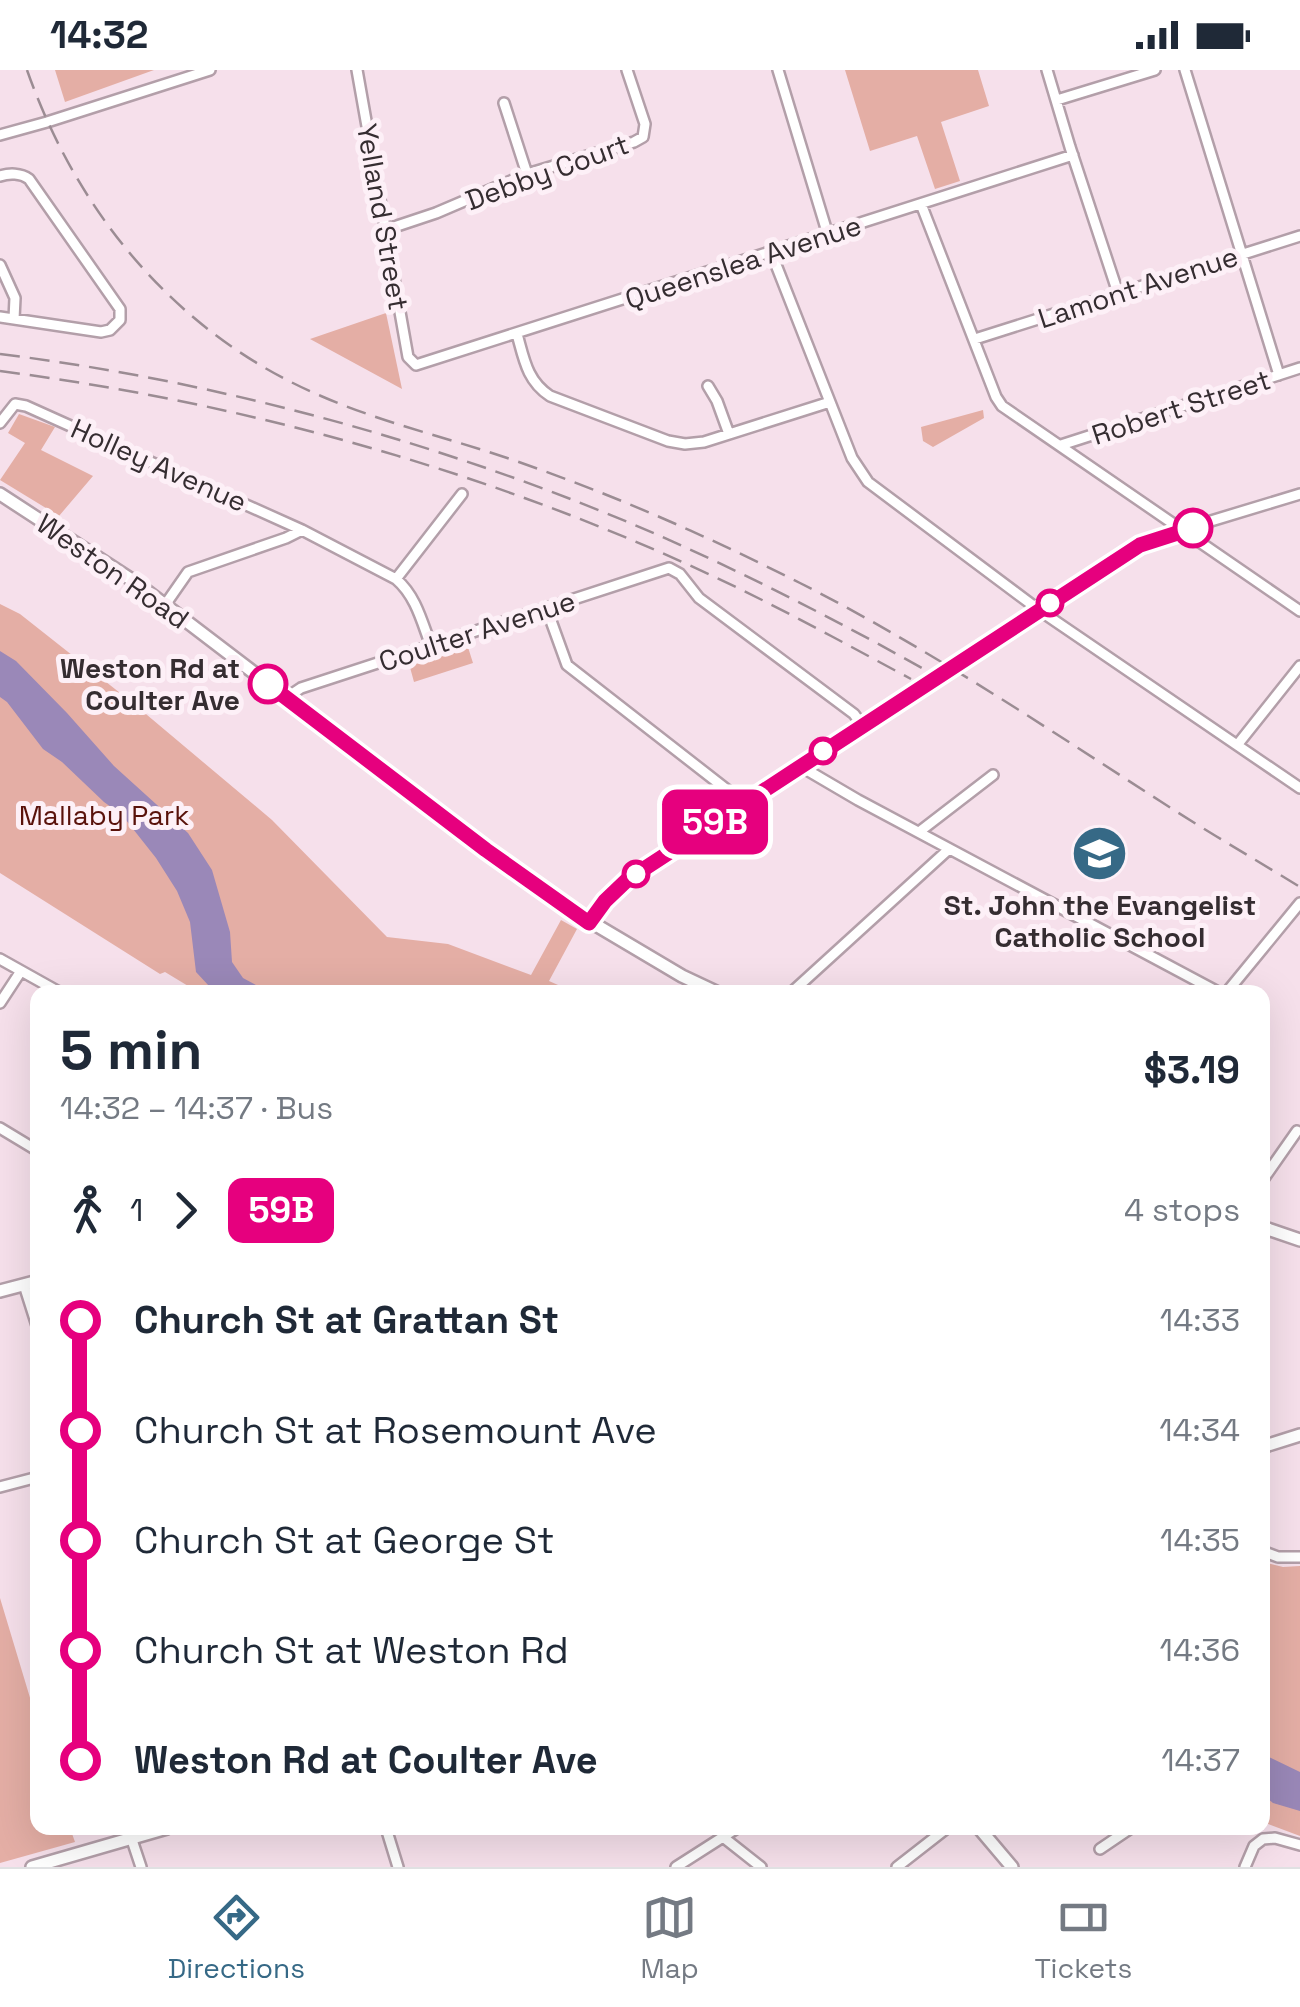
<!DOCTYPE html>
<html lang="en">
<head>
<meta charset="utf-8">
<style>
	:root { --surface:#fff; --page:#f6f6f7; --text:#1f2937; --muted:#747a83; --line:#e0e1e3; --accent:#366986 }
	body { margin:0; font-family:"Space Grotesk",sans-serif; background:var(--page); color:var(--text); height:100vh; display:flex; flex-direction:column; font-size:38px; white-space:nowrap }
	* { box-sizing:border-box; margin:0 }
	p { font-size:32px; color:var(--muted) }
	.icon { flex:none; width:55px; height:55px; fill:none; stroke:currentColor; stroke-width:2; stroke-linecap:round; stroke-linejoin:round }
	.map { position:relative; flex:1; overflow:hidden }
	.details { position:absolute; left:30px; top:915px; width:1240px; height:850px; display:flex; flex-direction:column; background:var(--surface); border-radius:20px; box-shadow:0 10px 40px #0002 }
	.details>* { flex:none }
	.badge { padding:0 20px; border-radius:15px; font-size:35px; line-height:65px }
	.map>.badge { position:absolute; translate:-50% -50%; box-shadow:0 0 0 5px #fff }
	.legs { display:flex; align-items:center; gap:15px; height:110px; padding:0 30px; font-size:32px }
	.legs p { margin-inline-start:auto }
	.summary { display:flex; align-items:center; justify-content:space-between; height:170px; padding:0 30px }
	h1 { font-size:55px; font-weight:700; line-height:75px }
	ul { padding:0 30px; list-style:none }
	li { display:flex; align-items:center; gap:35px; height:110px; font-size:38px }
	li i { display:grid; place-items:center; width:15px; height:100%; margin:0 12px; background:currentColor }
	li i::after { content:''; width:25px; height:25px; margin:-12px; border:8px solid; border-radius:50%; background:var(--surface) }
	li p { margin-inline-start:auto }
	li:first-child i { background:linear-gradient(#0000 50%,currentColor 0) }
	li:last-child i { background:linear-gradient(currentColor 50%,#0000 0) }
	.status { display:flex; justify-content:space-between; align-items:center; height:70px; padding:0 50px; background:var(--surface); direction:ltr }
	.status svg { height:28px; fill:currentColor }
	.menu { display:flex; justify-content:space-around; align-items:center; height:140px; border-top:2px solid var(--line); background:var(--surface); font-size:28px; color:var(--muted) }
	.menu a { display:grid; justify-items:center; gap:5px }
	.menu .selected { color:var(--accent) }
	.map>svg:first-child { display:block }
</style>
</head>
<body>
<div class="status"><b>14:32</b><svg viewBox="0 0 49 12"><path d="M0 12V9h3v3zM5 12V6h3v6zM10 12V3h3v9zM15 12V0h3v12zM26 1h20v11H26zM47 4h2v5h-2z"/></svg></div>
<div class="map">
<svg width="1300" height="1797" viewBox="0 0 1300 1797">
	<rect width="100%" height="100%" fill="#f6e0eb"/>
	<path fill="#e4aea5" d="M55 0H154L65 32Z
		M845 0H978L989 36 941 52 960 111 935 119 917 66 870 81Z
		M386 243 402 319 310 269Z
		M983 340 984 348 933 377 923 371 921 357Z
		M19 344 55 357 41 380 93 406 59 446 0 410 25 373 8 363Z
		M0 534 20 544 134 634 272 750 387 867 448 874 531 905 561 850 577 859 549 911 574 922H198L165 902 160 904 0 803Z
		M466 571 473 593 414 612 408 590Z
		M1263 1492 1283 1497 1300 1496V1766L1263 1752Z
		M0 1528 37 1651 38 1758H70L75 1772 0 1793Z"/>
	<path fill="#9a88b8" d="M0 581 16 591 67 643 114 696 188 763 212 800 230 862 232 892 243 908 269 922H222L209 916 196 902 190 852 177 821 156 788 122 745 104 732 62 692 43 679 7 632 0 627Z
		M1263 1684 1300 1702V1741L1273 1733 1263 1725Z"/>
	<g fill="none" stroke-linecap="round" stroke-linejoin="round">
		<defs>
			<path id="minor" d="M357 0 408 287 416 295 1073 85
				M778 0 828 165
				M1047 0 1070 77 1118 223
				M1185 0 1279 305
				M1057 30 1155 0
				M504 33 527 104
				M0 65 47 52 210 0
				M0 106C9 103 21 103 29 109L120 239V250L110 260 101 262 0 247
				M921 134 996 327 1002 336 1300 541
				M385 160 436 143 527 104 634 72 643 67 645 54 627 0
				M771 182 852 388 868 412 1039 540 1300 718
				M0 195 15 228 14 249
				M517 264C524 289 527 311 550 326L668 371 685 374 704 372 830 332
				M975 269 1300 166
				M708 316 717 331 729 364
				M0 353 15 334 26 336 302 460
				M1061 375 1300 298
				M396 509 462 424
				M165 535 188 502 286 468 302 460 396 509C416 526 422 552 431 576
				M546 537 567 595 744 733
				M286 628 301 618 669 498 680 504 699 528 854 644 862 655
				M1238 674 1300 596
				M800 696 858 730 1218 922
				M919 762 993 705
				M589 853 605 831 627 810 1140 475 1168 464 1300 424
				M0 889 59 922
				M792 922 949 779
				M1227 922 1300 833
				M0 933 21 901
				M0 1058 38 1081
				M1262 1111 1297 1061
				M24 1215 38 1259
				M0 1417 38 1407
				M1262 1481 1278 1487H1300
				M128 1758 141 1797
				M386 1758 398 1797
				M723 1767 761 1797
				M1100 1779 1131 1758
				M676 1797 737 1758
				M897 1797 947 1758
				M1245 1797 1254 1776 1263 1769 1275 1768 1300 1775"/>
			<path id="major" d="M0 424 135 512 486 780 559 833 682 906 716 922
				M1262 1157 1300 1170
				M0 1221 38 1211
				M1262 1377 1300 1365
				M979 1758 1012 1797
				M32 1797 167 1758"/>
		</defs>
		<use href="#minor" stroke="#b39fa9" stroke-width="14"/>
		<use href="#major" stroke="#b39fa9" stroke-width="16"/>
		<use href="#minor" stroke="#fff" stroke-width="9"/>
		<use href="#major" stroke="#fff" stroke-width="11"/>
		<path stroke="#9b8c93" stroke-width="2.5" stroke-dasharray="20 10" stroke-linecap="butt" d="M27 0C78 145 178 265 321 326 383 353 449 368 513 390 612 424 707 466 800 513 926 577 1042 655 1160 731 1206 761 1253 788 1300 817
			M0 284C220 311 454 376 658 465 748 505 836 550 922 598
			M0 301C255 334 510 407 742 520 799 548 855 579 911 609"/>
	</g>
	<g fill="none" stroke-linecap="round" stroke-linejoin="round">
		<defs>
			<path id="line-1" d="M268 614 486 780 589 853 605 831 627 810 1140 475 1193 458"/>
		</defs>
		<use href="#line-1" stroke="#fff" stroke-width="22"/>
		<use href="#line-1" stroke="#e6007e" stroke-width="15"/>
	</g>
	<defs>
		<symbol id="school-disc" viewBox="-11 -11 22 22"><circle r="9.5" fill="#366986" stroke="#fdf0f7"/><path d="M0-5L7-2L0 1L-7-2ZM-4 1L0 2.5L4 1V4Q0 6-4 4Z" fill="#fff"/></symbol>
	</defs>
	<g fill-rule="evenodd">
		<use href="#school-disc" x="1068" y="752" width="63" height="63"/>
	</g>
	<g fill="#fff" stroke="#e6007e" stroke-width="5">
		<circle cx="1193" cy="458" r="18"/>
		<circle cx="1050" cy="533" r="12"/>
		<circle cx="268" cy="614" r="18"/>
		<circle cx="823" cy="681" r="12"/>
		<circle cx="636" cy="804" r="12"/>
	</g>
	<g text-anchor="middle" stroke-width="10" stroke-linejoin="round" paint-order="stroke">
		<g font-size="28" fill="#352d31" stroke="#fdf0f7">
			<text transform="translate(547 102) rotate(-20)" y="10">Debby Court</text>
			<text transform="translate(383 147) rotate(80)" y="10">Yelland Street</text>
			<text transform="translate(743 192) rotate(-18)" y="10">Queenslea Avenue</text>
			<text transform="translate(1138 217) rotate(-18)" y="10">Lamont Avenue</text>
			<text transform="translate(1181 337) rotate(-18)" y="10">Robert Street</text>
			<text transform="translate(159 395) rotate(24)" y="10">Holley Avenue</text>
			<text transform="translate(113 501) rotate(35)" y="10">Weston Road</text>
			<text transform="translate(477 561) rotate(-18)" y="10">Coulter Avenue</text>
		</g>
		<g font-size="28" font-weight="bold" fill="#352d31" stroke="#fdf0f7" text-anchor="end">
			<text x="240" y="608">Weston Rd at<tspan x="240" dy="32">Coulter Ave</tspan></text>
		</g>
		<g font-size="28" fill="#59120b" stroke="#fdf0f7">
			<text x="104" y="755">Mallaby Park</text>
		</g>
		<g font-size="28" font-weight="bold" fill="#352d31" stroke="#fdf0f7">
			<text x="1100" y="845">St. John the Evangelist<tspan x="1100" dy="32">Catholic School</tspan></text>
		</g>
	</g>
</svg>
<b class="badge" style="left:715px;top:752px;background:#e6007e;color:#fff">59B</b>
<section class="details">
<div class="summary"><div><h1>5 min</h1><p>14:32 – 14:37 · Bus</p></div><b>$3.19</b></div>
<div class="legs"><svg class="icon" aria-label="walk" viewBox="0 0 24 24"><circle cx="13" cy="4" r="2"/><path d="M13 8l-2 6 4 7M11 14l-3 7M7 12l3-4h3l4 4"/></svg>1<svg class="icon" aria-label="forward" viewBox="0 0 24 24"><path d="M9 5l7 7-7 7"/></svg><b class="badge" style="background:#e6007e;color:#fff">59B</b><p>4 stops</p></div>
<ul>
<li><i style="color:#e6007e"></i><b>Church St at Grattan St</b><p>14:33</p></li>
<li><i style="color:#e6007e"></i><span>Church St at Rosemount Ave</span><p>14:34</p></li>
<li><i style="color:#e6007e"></i><span>Church St at George St</span><p>14:35</p></li>
<li><i style="color:#e6007e"></i><span>Church St at Weston Rd</span><p>14:36</p></li>
<li><i style="color:#e6007e"></i><b>Weston Rd at Coulter Ave</b><p>14:37</p></li>
</ul>
</section>
</div>
<nav class="menu">
<a class="selected"><svg class="icon" aria-label="directions" viewBox="0 0 24 24"><path d="M12 3l9 9-9 9-9-9zM9 14v-3h6M13 9l2 2-2 2"/></svg>Directions</a>
<a><svg class="icon" aria-label="map" viewBox="0 0 24 24"><path d="M3 6l6-2 6 2 6-2v14l-6 2-6-2-6 2zM9 4v14M15 6v14"/></svg>Map</a>
<a><svg class="icon" aria-label="tickets" viewBox="0 0 24 24"><path d="M3 7h18v10H3zM15 7v10"/></svg>Tickets</a>
</nav>
</body>
</html>
